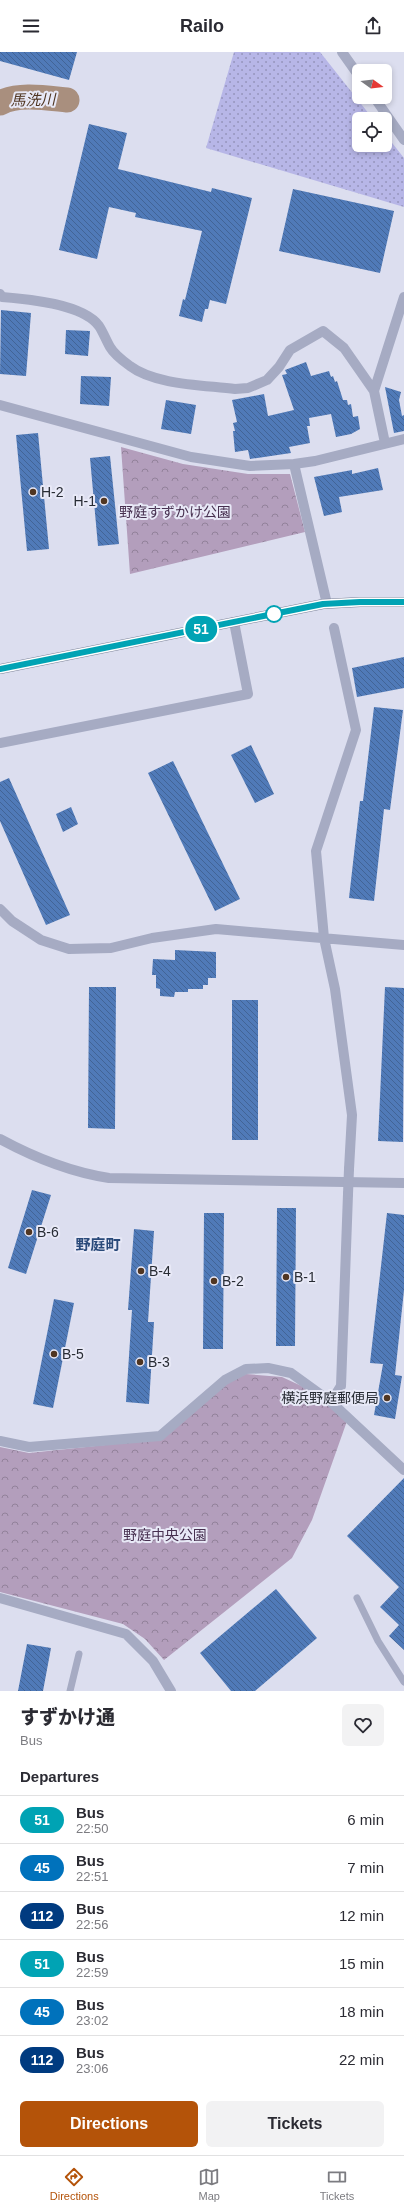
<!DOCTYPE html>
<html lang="en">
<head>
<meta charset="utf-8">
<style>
	:root { --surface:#fff; --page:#f2f2f3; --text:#2b2b33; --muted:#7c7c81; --line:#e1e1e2; --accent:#b45309 }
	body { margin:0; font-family:Arial,"Noto Sans JP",sans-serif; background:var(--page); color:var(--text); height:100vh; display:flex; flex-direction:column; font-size:15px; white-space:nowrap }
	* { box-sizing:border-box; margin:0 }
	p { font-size:13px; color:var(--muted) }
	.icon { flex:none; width:22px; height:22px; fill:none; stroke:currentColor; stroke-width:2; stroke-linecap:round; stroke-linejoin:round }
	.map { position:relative; height:1639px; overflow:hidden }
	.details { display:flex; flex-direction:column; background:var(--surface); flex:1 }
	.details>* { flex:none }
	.badge { padding:0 8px; border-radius:13px; font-size:14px; line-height:26px }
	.needle { width:26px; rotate:105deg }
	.controls { position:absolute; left:352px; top:12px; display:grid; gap:8px }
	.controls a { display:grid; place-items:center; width:40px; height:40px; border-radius:6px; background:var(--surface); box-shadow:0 2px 6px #0003; font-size:20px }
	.map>.badge { position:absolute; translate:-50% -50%; box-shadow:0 0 0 2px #fff }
	h2 { padding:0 20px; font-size:15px; line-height:36px }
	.round { display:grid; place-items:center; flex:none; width:42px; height:42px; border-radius:6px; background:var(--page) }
	.head { display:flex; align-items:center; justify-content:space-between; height:68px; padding:0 20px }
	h1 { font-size:19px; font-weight:800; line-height:30px }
	.primary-button { display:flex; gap:8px; margin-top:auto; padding:8px 20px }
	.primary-button a { flex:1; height:46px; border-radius:6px; background:var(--accent); color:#fff; font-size:16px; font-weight:800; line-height:46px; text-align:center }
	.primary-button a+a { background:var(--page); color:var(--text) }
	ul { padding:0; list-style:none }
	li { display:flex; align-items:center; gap:12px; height:48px; padding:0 20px; border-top:1px solid var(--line) }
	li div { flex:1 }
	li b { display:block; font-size:15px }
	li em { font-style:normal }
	li .badge { min-width:44px; font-weight:700; text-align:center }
	header { display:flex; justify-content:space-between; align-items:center; height:52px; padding:0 20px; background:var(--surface); font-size:18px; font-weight:800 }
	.tab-bar { display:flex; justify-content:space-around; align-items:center; height:56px; border-top:1px solid var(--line); background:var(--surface); font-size:11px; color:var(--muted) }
	.tab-bar a { display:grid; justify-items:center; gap:2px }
	.tab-bar .on { color:var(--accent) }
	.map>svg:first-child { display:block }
</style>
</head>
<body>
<header><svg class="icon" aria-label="menu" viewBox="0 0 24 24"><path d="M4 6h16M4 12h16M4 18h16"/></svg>Railo<svg class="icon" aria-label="share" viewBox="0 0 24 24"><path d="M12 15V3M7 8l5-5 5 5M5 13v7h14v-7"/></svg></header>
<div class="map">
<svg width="404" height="1639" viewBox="0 0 404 1639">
	<defs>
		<pattern id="sand-dots" width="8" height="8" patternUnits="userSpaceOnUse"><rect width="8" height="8" fill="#b7b6e7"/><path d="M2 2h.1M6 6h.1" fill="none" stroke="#9594bc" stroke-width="1.8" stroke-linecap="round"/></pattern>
		<pattern id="park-crowns" width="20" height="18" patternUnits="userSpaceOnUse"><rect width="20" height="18" fill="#b39ebc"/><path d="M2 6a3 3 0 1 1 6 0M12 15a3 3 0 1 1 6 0" fill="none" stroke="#92819a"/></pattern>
		<pattern id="building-back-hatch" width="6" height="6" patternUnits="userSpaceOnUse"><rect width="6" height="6" fill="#507ab8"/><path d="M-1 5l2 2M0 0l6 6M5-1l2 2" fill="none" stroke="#426496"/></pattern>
	</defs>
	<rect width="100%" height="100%" fill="#dcdeef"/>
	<path fill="url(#sand-dots)" d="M234 0H320L373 67H359V93H385V82L404 106V155L206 96Z"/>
	<path fill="url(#park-crowns)" d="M121 395 183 412 248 422H290L305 480 130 522Z
		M246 1322 282 1325 308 1337 347 1369 312 1468 292 1506 164 1608 145 1587 123 1572 0 1540V1395L29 1401 162 1387 227 1331Z"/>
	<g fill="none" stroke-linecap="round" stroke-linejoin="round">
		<path stroke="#a98f7e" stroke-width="25" d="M0 51C18 41 47 46 67 48"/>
	</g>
	<path fill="url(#building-back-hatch)" d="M0 0H77L69 28 0 9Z
		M89 72 127 81 118 117 211 140 212 136 252 146 226 252 210 248 208 257H205L202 270 179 264 183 247 185 248 202 179 135 165 136 161 109 155 97 207 59 198Z
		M293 137 394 159 380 221 279 199Z
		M1 258 31 261 26 324 0 322Z
		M66 278 90 279 88 304 65 302Z
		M306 310 311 324 329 319 331 325 333 324 335 330 337 329 343 348H347L348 353 351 352 353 365 358 364 360 377 351 382 336 385 331 362 309 366 310 374H307L310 391 289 395 291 401 250 407 248 398 235 400 233 379H235L233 371 237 370 232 348 264 342 268 364 294 358 282 323 287 322 285 318Z
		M81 324 111 325 109 354 80 352Z
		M385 335 401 340 399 348 402 364 404 363V379L394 381Z
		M166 348 196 353 191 382 161 377Z
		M38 381 49 497 27 499 16 383Z
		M110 404 119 492 98 494 90 406Z
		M378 416 383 438 339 445 342 460 324 464 314 425 352 418V422Z
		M404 605V636L357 645 352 616Z
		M374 655 403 658 390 758 384 757 374 849 349 846 360 749H363Z
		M251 693 274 742 255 751 231 703Z
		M173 709 240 847 215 859 148 721Z
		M9 726 70 863 46 873 0 769V730Z
		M71 755 78 772 63 780 56 762Z
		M175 898 216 900V926H208V933H203V937H188V940H175L174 945 160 944V937L156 936V923H152L153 907 175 908Z
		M89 935H116L115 1077 88 1076Z
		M385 935 404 936 403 1090 378 1089Z
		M232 948H258V1088H232Z
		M32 1138 51 1143 26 1222 8 1216Z
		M277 1156H296L295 1294H276Z
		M204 1161H224L223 1297H203Z
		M387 1161 404 1163V1238L395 1323 402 1324 395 1367 374 1363 383 1312 370 1311Z
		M134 1177 154 1179 148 1270H154L149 1352 126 1350 132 1258H128Z
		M54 1247 74 1251 53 1356 33 1352Z
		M404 1426V1598L389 1584 399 1573 380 1555 399 1535 347 1484Z
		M276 1537 317 1586 255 1639H231L200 1601Z
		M27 1592 51 1596 43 1639H18Z"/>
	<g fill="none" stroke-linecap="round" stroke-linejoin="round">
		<path stroke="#a6abc3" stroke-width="7" d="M357 1546 378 1589 404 1630
			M70 1639 79 1602"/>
		<path stroke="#a6abc3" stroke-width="10" d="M342 0 359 24
			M374 45 404 88
			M0 242 2 245C28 247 83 252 99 274 103 280 106 288 110 295 114 302 123 309 130 314 155 333 204 333 235 337L248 336 267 328 279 315 290 298 323 279 344 296 374 339
			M0 353 191 405 250 414 294 412 315 409 404 387
			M385 391 374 339 404 245
			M294 412 327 552
			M334 576 356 678 316 799 324 886 335 937 352 1063 349 1117
			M0 691 248 642 234 570
			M0 857 12 869 41 888 69 897 111 896 152 886 216 877 404 893
			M0 1087C35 1106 70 1120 109 1126L404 1131
			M331 1350 341 1334 348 1142
			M0 1389 29 1395 160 1384 225 1328 246 1317 268 1316 291 1321 331 1350 404 1418
			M0 1546 126 1582 153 1609 171 1639"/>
		<path stroke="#7b8399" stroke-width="10" d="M0 617 323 552 360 550H404"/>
		<path stroke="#a6abc3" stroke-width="10" d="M348 1142 349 1117"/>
	</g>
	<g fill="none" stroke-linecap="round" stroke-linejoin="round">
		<defs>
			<path id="line" d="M0 617 323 552 360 550H404"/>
		</defs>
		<use href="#line" stroke="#fff" stroke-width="9"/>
		<use href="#line" stroke="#00a3b4" stroke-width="6"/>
	</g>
	<g fill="#503622" stroke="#e8e9f7" stroke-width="1.5">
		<circle cx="33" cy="440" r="4"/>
		<circle cx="104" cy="449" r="4"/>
		<circle cx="29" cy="1180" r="4"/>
		<circle cx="141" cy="1219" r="4"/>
		<circle cx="286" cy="1225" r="4"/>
		<circle cx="214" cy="1229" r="4"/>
		<circle cx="54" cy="1302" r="4"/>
		<circle cx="140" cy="1310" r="4"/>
		<circle cx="387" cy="1346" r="4"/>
	</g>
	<circle fill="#fff" stroke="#00a3b4" stroke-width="2" cx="274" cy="562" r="8"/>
	<g text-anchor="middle" stroke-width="4" stroke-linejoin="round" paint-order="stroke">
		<g font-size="14" fill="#282c34" stroke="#e8e9f7" text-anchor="start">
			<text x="41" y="445">H-2</text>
			<text x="96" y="454" text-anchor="end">H-1</text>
			<text x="37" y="1185">B-6</text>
			<text x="149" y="1224">B-4</text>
			<text x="294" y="1230">B-1</text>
			<text x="222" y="1234">B-2</text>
			<text x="62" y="1307">B-5</text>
			<text x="148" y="1315">B-3</text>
			<text x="379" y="1351" text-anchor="end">横浜野庭郵便局</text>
		</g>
		<g font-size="14" fill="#462f4f" stroke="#e8e9f7">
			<text x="175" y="465">野庭すずかけ公園</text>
			<text x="165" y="1488">野庭中央公園</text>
		</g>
		<g font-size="15" font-style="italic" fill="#503622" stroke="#e8e9f7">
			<text transform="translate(33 48) rotate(-1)" y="5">馬洗川</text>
		</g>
		<g font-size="15" font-weight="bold" fill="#2a4a7a" stroke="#e8e9f7">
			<text x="98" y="1198">野庭町</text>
		</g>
	</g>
</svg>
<div class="controls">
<a><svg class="needle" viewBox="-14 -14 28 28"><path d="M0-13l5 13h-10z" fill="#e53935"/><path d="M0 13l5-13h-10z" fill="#7c7c81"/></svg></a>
<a><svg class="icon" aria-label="locate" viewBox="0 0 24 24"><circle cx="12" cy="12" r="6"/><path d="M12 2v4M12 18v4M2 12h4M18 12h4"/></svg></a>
</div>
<b class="badge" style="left:201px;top:577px;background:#00a3b4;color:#fff">51</b>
</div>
<section class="details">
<div class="head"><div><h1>すずかけ通</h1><p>Bus</p></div><a class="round"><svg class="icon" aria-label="heart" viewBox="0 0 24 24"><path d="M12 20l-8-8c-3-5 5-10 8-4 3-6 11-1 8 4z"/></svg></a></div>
<h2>Departures</h2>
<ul>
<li><span class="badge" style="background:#00a3b4;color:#fff">51</span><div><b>Bus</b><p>22:50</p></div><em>6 min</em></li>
<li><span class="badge" style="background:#0072bc;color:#fff">45</span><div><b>Bus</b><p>22:51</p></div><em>7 min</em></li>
<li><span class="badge" style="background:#003b80;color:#fff">112</span><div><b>Bus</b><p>22:56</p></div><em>12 min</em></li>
<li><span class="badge" style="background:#00a3b4;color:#fff">51</span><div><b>Bus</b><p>22:59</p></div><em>15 min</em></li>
<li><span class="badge" style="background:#0072bc;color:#fff">45</span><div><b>Bus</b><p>23:02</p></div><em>18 min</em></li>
<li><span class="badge" style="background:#003b80;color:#fff">112</span><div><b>Bus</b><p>23:06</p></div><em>22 min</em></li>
</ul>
<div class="primary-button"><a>Directions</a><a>Tickets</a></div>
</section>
<nav class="tab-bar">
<a class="on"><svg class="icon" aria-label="directions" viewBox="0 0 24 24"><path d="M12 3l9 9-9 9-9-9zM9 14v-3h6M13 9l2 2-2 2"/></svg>Directions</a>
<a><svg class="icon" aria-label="map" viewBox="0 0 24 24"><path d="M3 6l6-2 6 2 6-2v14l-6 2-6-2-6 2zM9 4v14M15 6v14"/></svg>Map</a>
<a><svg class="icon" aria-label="tickets" viewBox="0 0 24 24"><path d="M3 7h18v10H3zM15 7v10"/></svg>Tickets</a>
</nav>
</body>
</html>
